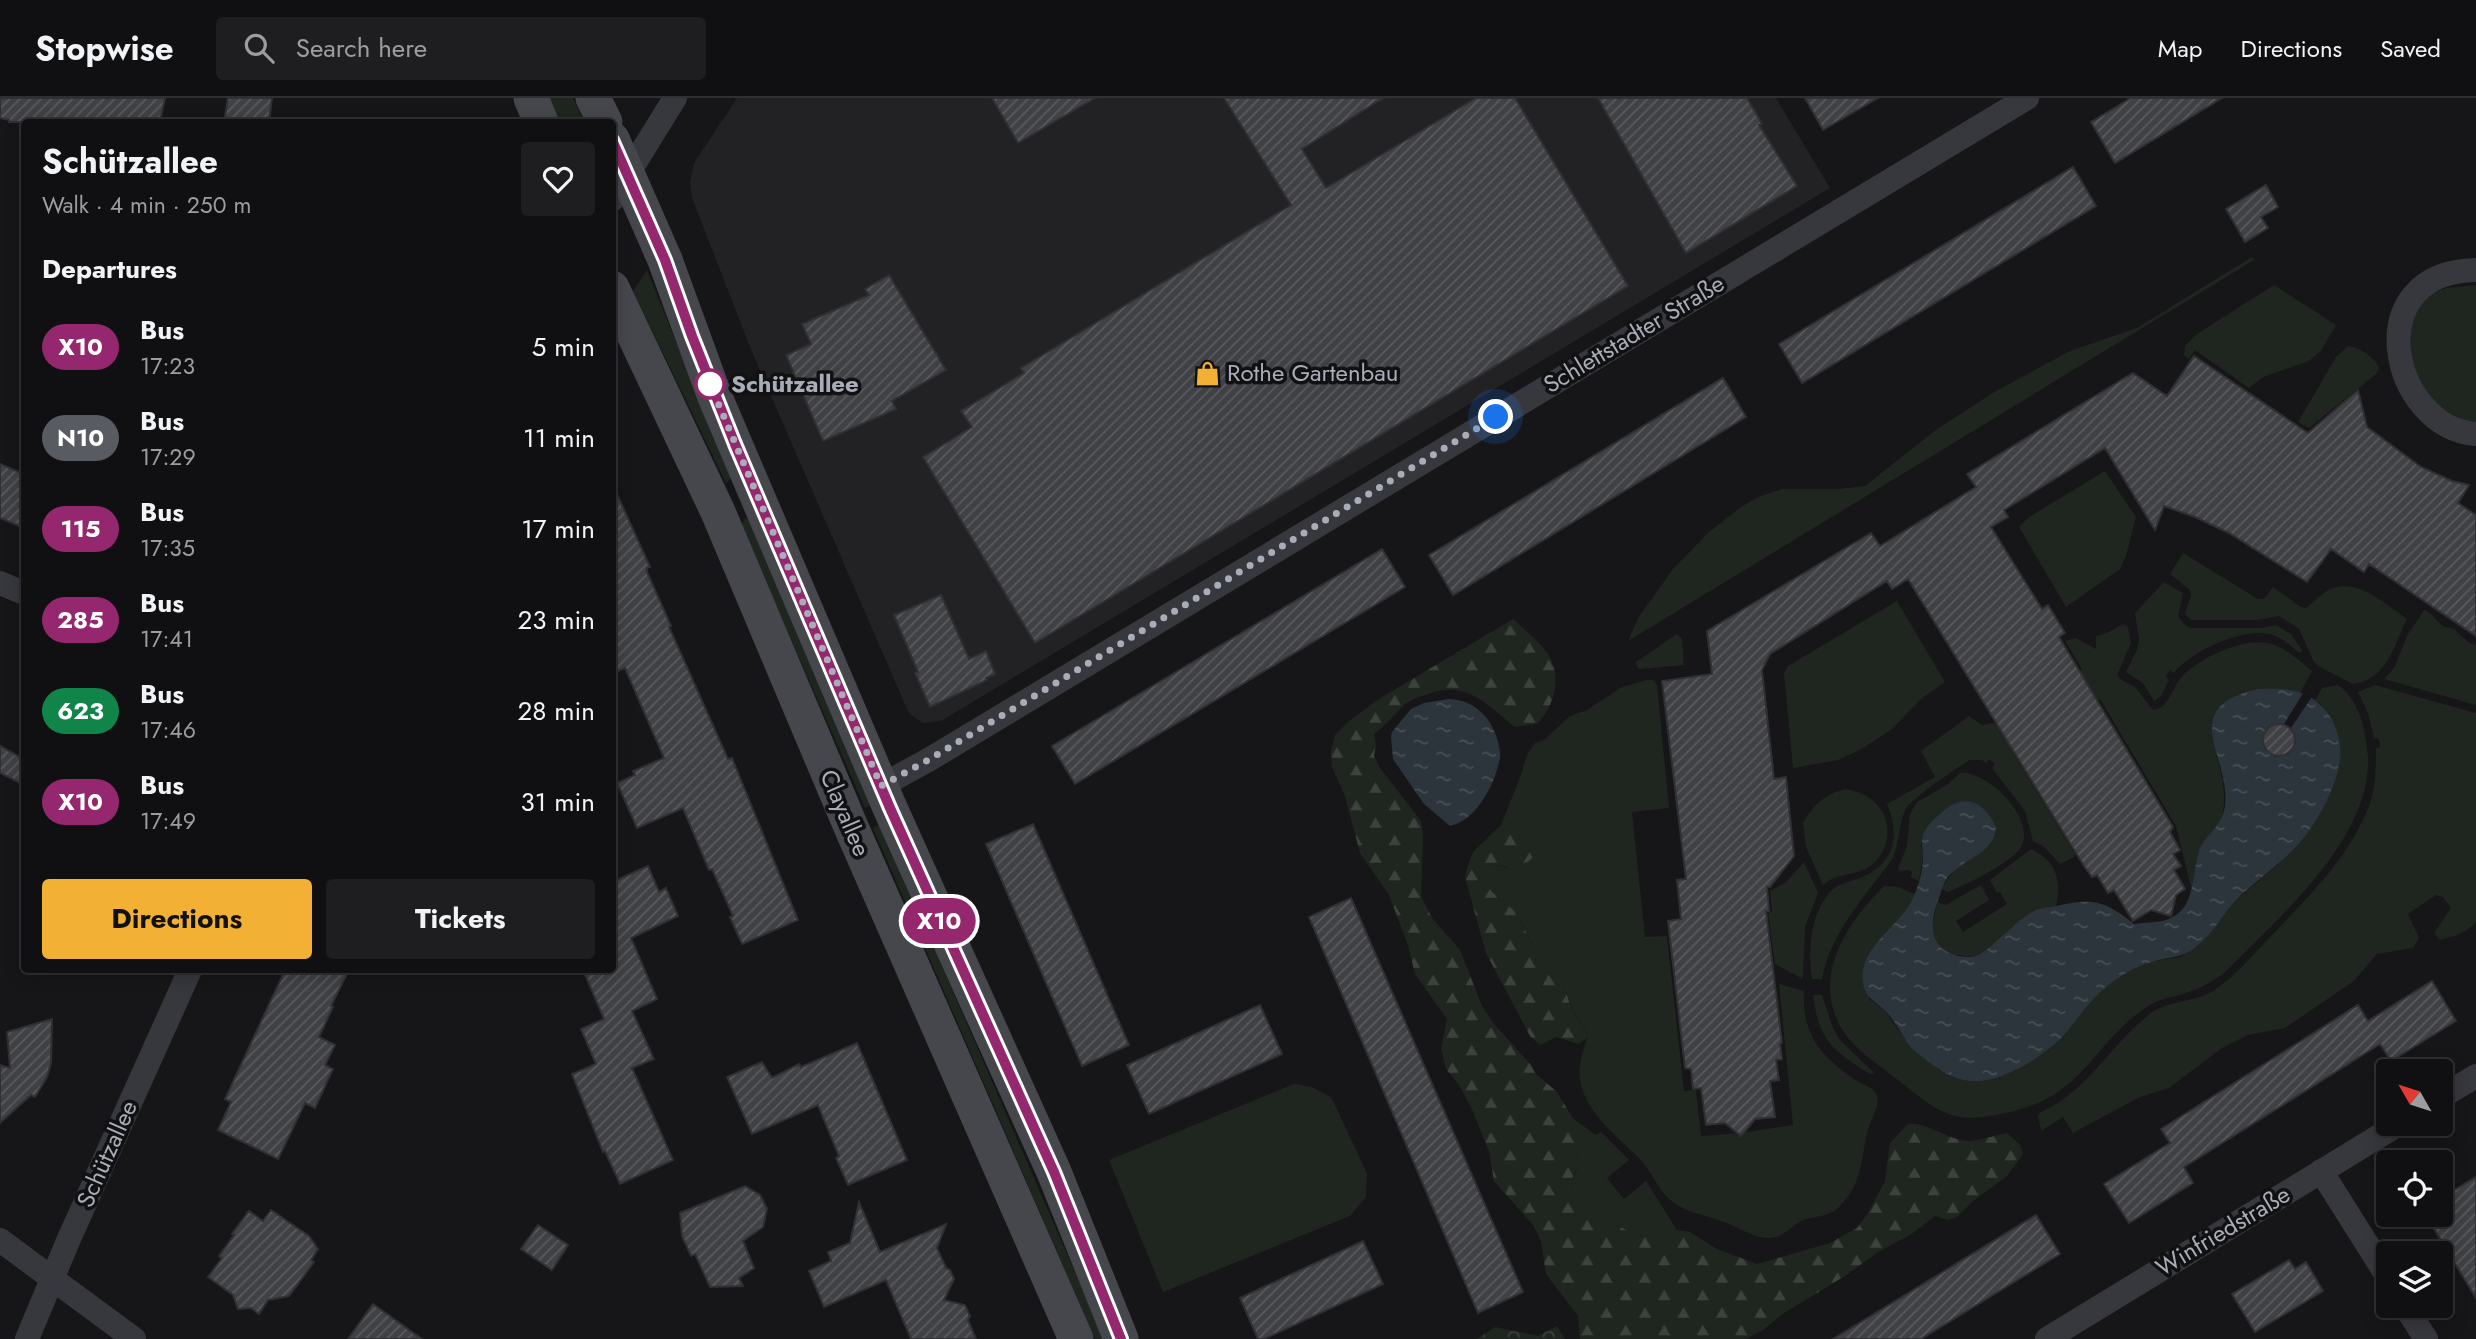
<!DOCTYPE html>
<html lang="en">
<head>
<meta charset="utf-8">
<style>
	:root { --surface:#101012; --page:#1e1e20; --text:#f1f3f6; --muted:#9c9d9f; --line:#303032; --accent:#f2b134 }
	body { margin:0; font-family:Jost,sans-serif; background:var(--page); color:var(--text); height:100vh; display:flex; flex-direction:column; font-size:26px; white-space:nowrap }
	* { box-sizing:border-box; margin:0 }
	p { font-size:23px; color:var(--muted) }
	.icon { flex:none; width:38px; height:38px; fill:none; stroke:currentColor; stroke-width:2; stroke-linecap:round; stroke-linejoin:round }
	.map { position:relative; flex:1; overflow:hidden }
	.sheet { position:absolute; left:21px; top:21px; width:595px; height:854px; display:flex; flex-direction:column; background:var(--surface); border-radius:7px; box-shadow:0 4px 18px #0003,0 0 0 2px var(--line) }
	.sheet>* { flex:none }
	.badge { padding:0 14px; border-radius:23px; font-size:24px; line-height:46px }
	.needle { width:46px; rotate:309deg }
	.tools { position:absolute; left:2376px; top:961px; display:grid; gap:14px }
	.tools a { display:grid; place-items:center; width:77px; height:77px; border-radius:7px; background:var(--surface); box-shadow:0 4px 18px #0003,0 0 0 2px var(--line); font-size:35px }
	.you { position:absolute; width:35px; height:35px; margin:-18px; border:5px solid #fff; border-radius:50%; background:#1a73e8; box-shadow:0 0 0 10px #1a73e833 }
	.map>.badge { position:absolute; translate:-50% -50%; box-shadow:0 0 0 4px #fff }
	h2 { padding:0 21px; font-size:26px; line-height:63px }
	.round { display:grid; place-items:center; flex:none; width:74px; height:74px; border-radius:7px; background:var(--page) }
	.headline { display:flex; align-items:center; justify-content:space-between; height:119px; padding:0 21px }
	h1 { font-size:33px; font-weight:700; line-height:52px }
	.button { display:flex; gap:14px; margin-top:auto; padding:14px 21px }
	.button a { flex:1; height:80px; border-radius:7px; background:var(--accent); color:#111; font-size:28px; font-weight:700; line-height:80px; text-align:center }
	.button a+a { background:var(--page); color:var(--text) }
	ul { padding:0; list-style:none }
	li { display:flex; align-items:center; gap:21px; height:91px; padding:0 21px }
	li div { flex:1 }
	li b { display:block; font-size:26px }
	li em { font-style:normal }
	li .badge { min-width:77px; font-weight:700; text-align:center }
	header { display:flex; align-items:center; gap:42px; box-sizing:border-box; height:98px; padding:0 35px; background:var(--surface); border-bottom:2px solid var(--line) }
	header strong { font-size:33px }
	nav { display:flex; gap:38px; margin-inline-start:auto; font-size:24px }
	.search { width:490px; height:63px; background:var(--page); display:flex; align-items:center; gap:18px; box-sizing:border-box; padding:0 24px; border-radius:7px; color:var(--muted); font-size:26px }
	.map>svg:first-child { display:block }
</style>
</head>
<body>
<header>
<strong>Stopwise</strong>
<div class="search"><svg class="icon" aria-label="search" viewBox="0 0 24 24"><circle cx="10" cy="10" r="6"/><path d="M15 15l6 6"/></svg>Search here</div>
<nav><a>Map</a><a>Directions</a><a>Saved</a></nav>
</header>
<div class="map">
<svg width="2476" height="1241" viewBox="0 0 2476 1241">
	<defs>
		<pattern id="forest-firs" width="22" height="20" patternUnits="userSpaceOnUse" patternTransform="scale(1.75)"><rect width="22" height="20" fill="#1e261f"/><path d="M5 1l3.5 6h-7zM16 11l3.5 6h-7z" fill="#3c433d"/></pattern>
		<pattern id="park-crowns" width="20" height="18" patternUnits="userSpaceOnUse" patternTransform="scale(1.75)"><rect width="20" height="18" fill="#1e261f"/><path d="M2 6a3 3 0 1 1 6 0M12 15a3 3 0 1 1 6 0" fill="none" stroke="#3c433d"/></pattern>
		<pattern id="water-ripples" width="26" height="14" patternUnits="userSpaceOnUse" patternTransform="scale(1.75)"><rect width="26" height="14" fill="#2c353c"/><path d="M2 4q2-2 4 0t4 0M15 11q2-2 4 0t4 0" fill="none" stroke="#485056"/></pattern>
		<pattern id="building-hatch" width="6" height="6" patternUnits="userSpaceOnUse" patternTransform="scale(1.75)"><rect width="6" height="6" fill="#404145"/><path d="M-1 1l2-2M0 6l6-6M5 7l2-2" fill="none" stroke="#595a5e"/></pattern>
	</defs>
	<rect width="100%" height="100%" fill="#161618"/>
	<path fill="#222225" d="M737 0H1776L1830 90 941 623 923 625 911 617 907 611 752 254 692 100 690 84 694 65Z"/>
	<path fill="#1e261f" d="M549 0H573L584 24H559Z
		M2252 159 2254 162 1628 543 1638 520 1673 471 1709 434 1741 409 1758 399 1782 391H1839L1865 388 1937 331 1996 293 2070 253 2137 230Z
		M647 172 731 380 726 385 633 193Z
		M2274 187 2336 227 2321 253 2309 263 2263 279 2249 290 2195 252 2189 261 2184 257 2185 248 2197 236Z
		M2476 187V324H2467L2434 307 2413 272 2409 226 2427 198 2446 190Z
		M2348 248C2360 250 2374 258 2379 270L2376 276 2309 330 2298 324 2336 259Z
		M2105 373 2136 419 2126 458 2120 471 2066 509 2019 429 2029 419Z
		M745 420 749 422 872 707 865 710 741 427Z
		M2183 455 2258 501H2264L2273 489 2301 509 2306 510C2314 504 2324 493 2333 490 2360 481 2387 507 2407 521 2394 547 2387 582 2353 586L2320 569 2314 564 2299 531 2279 518 2257 522H2191L2185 516 2191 497 2190 492 2170 476Z
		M2164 484 2183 495 2178 518 2186 528 2192 530H2260L2276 527 2291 536 2303 554H2298C2290 547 2281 539 2270 536 2242 530 2191 553 2174 575L2170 572 2166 579 2169 582 2161 598 2154 603 2143 585 2126 574 2137 552 2139 542 2135 515Z
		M1897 503 1945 584 1922 600 1892 631 1860 652 1838 662 1793 670 1784 575 1788 568Z
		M2424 512 2430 515 2442 528 2454 531 2468 544 2476 547V607L2384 581 2394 570 2407 538Z
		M2123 526 2128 529 2131 545 2117 577 2120 581 2135 589 2153 612C2168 611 2172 591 2180 581 2196 561 2241 540 2267 545 2284 548 2299 562 2312 573L2300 595 2258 591 2216 656C2223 681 2231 711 2214 734 2210 741 2204 743 2200 751 2195 763 2194 780 2192 793L2176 728 2100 601 2095 603 2077 574 2082 571 2065 543 2076 540 2096 551V538L2107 535Z
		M1677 536 1682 541 1684 567 1640 571 1637 569 1636 564Z
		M1647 582H1653L1657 587 1669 710 1632 714 1645 839 1667 838 1684 993 1696 992 1701 1038 1741 1035 1793 1027 1779 886 1804 893C1802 939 1822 959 1857 983 1863 987 1875 989 1877 998 1880 1006 1874 1015 1871 1023 1863 1043 1864 1065 1856 1084 1852 1094 1845 1103 1838 1110 1828 1119 1815 1118 1803 1122 1794 1126 1786 1136 1776 1139 1757 1144 1738 1128 1721 1123 1702 1116 1683 1114 1668 1100 1657 1089 1651 1073 1640 1061 1617 1038 1586 1016 1580 982 1577 967 1585 950 1588 936L1571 909 1561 877 1534 851 1521 823 1511 810 1492 794 1482 779 1484 768 1501 767 1507 771 1513 724 1501 727 1519 682 1528 655 1535 645 1544 642 1570 618 1587 612 1622 589Z
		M2338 587C2355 598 2364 624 2366 643 2367 652 2369 661 2368 670 2363 749 2274 824 2222 877 2211 884 2201 890 2189 894 2172 900 2161 899 2145 910 2092 947 2085 995 2014 1013 1950 1029 1942 1016 1894 979 1877 965 1855 952 1843 933 1810 880 1846 826 1884 788L1898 789 1915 796 1907 811 1889 833 1869 901 1885 913 1910 948 1944 975 2014 973 2049 952 2061 939 2094 897 2116 881 2137 869 2155 863 2180 859 2198 847 2237 801 2279 766 2321 606 2315 602 2322 590Z
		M2375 587 2476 615V823C2468 835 2454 838 2440 842L2434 835 2451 810 2443 799 2436 797 2408 816 2419 840 2413 850 2377 856 2354 883 2285 930 2248 937 2222 950 2169 990 2140 999 2073 1035 2063 1019 2041 1033 2038 1017 2041 1014C2090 992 2110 946 2151 915 2171 901 2196 905 2216 891 2236 877 2253 857 2270 839 2307 800 2349 760 2369 708 2376 689 2376 670 2376 650L2380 649 2379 641 2374 640 2368 615 2358 594Z
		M1969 618 1982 627 1998 624 2016 652 2013 655 2076 758 2060 766 2043 748 2033 743 2025 713 1992 670 1995 666 1989 661 1986 665 1982 662H1970C1959 668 1909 702 1905 712 1899 727 1899 744 1893 760 1865 799 1831 833 1822 881H1812C1808 855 1810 819 1827 798 1836 784 1851 785 1864 778 1895 765 1900 735 1887 706L1935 679 1921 653Z
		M1960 675C1987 672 2037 721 2021 749 2013 764 1965 787 1948 794L1942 791C1947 779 1957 769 1968 761 1982 751 1996 749 1996 729L1987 714 1921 746 1923 758 1919 783 1911 779 1912 774 1909 772 1900 773 1898 770 1907 748 1910 716 1917 704 1947 687Z
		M1845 691C1862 694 1877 701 1884 717 1893 738 1884 763 1863 772 1848 778 1835 776 1823 787L1806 749 1803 725C1814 706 1824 697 1845 691Z
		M880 726 1104 1241H1095L873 730Z
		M2031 751C2056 763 2062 782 2056 808L2032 813 1988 851 1974 859 1949 856 1938 848 1932 831 1937 804 1945 807 1981 787 1989 802 1956 823 1963 834 2007 806 2000 794 1997 795 1990 782Z
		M1804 764 1818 795 1805 829 1803 881 1775 866 1768 815 1772 813 1770 793 1786 784Z
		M1813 897H1822L1833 930 1840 942 1874 975 1870 976C1832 952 1819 943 1813 897Z
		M1294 986 1312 989 1331 999 1367 1075 1366 1099 1350 1118 1163 1194 1109 1062Z
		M1571 1019 1596 1037 1601 1034 1629 1062 1607 1080 1624 1101 1646 1083 1677 1132 1656 1137 1642 1138 1632 1135 1598 1117 1578 1101 1571 1088C1579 1054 1597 1055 1571 1019Z"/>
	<path fill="url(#forest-firs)" d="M1513 521C1524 532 1539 543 1548 556 1563 580 1554 608 1537 626L1515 629C1484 605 1467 581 1425 597 1418 599 1411 602 1405 606 1395 616 1386 627 1374 636L1376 646 1374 658 1380 670 1421 723 1423 738 1421 798 1432 820 1460 852 1482 908 1493 925 1531 967 1535 975 1557 994 1586 1042 1585 1055 1574 1075 1571 1088 1578 1101 1598 1117 1632 1135 1642 1138 1656 1137 1677 1132 1690 1134 1717 1151 1757 1166 1830 1145 1857 1130 1868 1115 1885 1083 1890 1045 1908 1026C1928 1024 1947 1042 1968 1043 1980 1043 1995 1037 2007 1035L2020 1047 2023 1056 2007 1078 1973 1103 1957 1119 1948 1122 1935 1118 1910 1137 1878 1154 1845 1178 1784 1215 1763 1232 1746 1241H1580L1578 1218 1546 1176 1541 1143 1533 1127 1494 1083 1489 1053 1471 1009 1459 987 1446 971 1441 951 1447 921 1415 876 1408 847 1389 797 1360 755 1345 698 1332 669 1331 653 1335 637 1349 623 1379 601Z
		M1507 724C1525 725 1534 736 1538 753L1529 763 1514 772 1501 767 1484 768 1482 779 1492 794 1517 815 1534 851 1561 877 1571 910 1588 936 1587 940 1579 946 1556 939 1540 947 1530 938 1486 855 1465 779 1468 767 1474 753 1501 727Z"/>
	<path fill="url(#park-crowns)" d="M1557 1228 1565 1241H1477L1495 1229 1538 1238Z"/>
	<path fill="url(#water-ripples)" d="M2258 591C2270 591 2283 590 2295 593 2327 600 2346 637 2339 667 2335 690 2321 716 2308 734 2289 761 2261 778 2238 800 2223 815 2214 835 2197 848 2181 861 2170 858 2152 864 2137 868 2123 876 2110 886 2089 901 2078 922 2061 940 2048 954 2030 965 2013 973 1979 989 1958 986 1929 964 1923 959 1914 953 1909 947 1902 937 1897 926 1888 916 1878 904 1865 902 1863 884 1858 849 1900 829 1913 800 1919 787 1923 773 1923 759 1923 750 1920 741 1925 733 1928 727 1934 721 1939 717 1962 694 1983 701 1996 729 1996 755 1962 761 1947 780 1943 786 1941 794 1939 800 1926 831 1932 859 1971 859 1982 858 1993 846 2001 839 2011 831 2020 821 2030 815 2037 810 2048 810 2056 808 2093 800 2104 802 2134 826 2144 824 2157 825 2166 822 2197 812 2191 777 2199 753 2204 738 2222 729 2225 708 2231 658 2175 610 2258 591Z
		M1449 601C1475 602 1492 620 1498 644 1499 650 1501 655 1500 660 1495 686 1477 722 1450 728L1424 706 1393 661 1391 639 1392 634 1411 611 1424 605Z"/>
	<path fill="#161618" d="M2305 592 2313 597 2291 630 2296 645 2289 656 2276 659 2265 652 2262 639 2269 628 2284 626Z"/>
	<path fill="url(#building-hatch)" stroke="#303034" stroke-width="2" d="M0 0H165L160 24H9V22L0 20Z
		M228 0H272L269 24H224Z
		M992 0H1095L1018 45Z
		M1224 0H1383L1302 51 1326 90 1476 0H1515L1628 188 1035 545 923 359 972 329 961 313 1024 275 1021 270 1291 107Z
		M1598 0H1747L1762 26 1759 27 1797 88 1686 155Z
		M1805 0H1878L1823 32Z
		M2131 0H2222L2115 65 2091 24Z
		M2073 69 2096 108 1802 285 1779 246Z
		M2266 87 2278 109 2261 119 2268 130 2245 144 2226 111Z
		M889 177 946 272 892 303 896 311 823 343 786 257 811 246 802 226 869 197 865 191Z
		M2194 258 2308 335 2358 292 2367 329 2421 369 2452 383 2469 387 2458 405 2476 417V538L2369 466 2364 474 2331 451 2307 484 2229 435 2195 419 2164 408 2155 432 2105 350 2004 412 2008 419 1991 429 2042 511 2048 507 2065 535 2059 539 2173 729 2170 734 2180 752 2173 756 2181 768 2174 772 2185 791 2176 797 2171 818 2151 812 2133 823 2114 792 2108 795 2097 777 2092 779 2084 768 1908 481 1892 491 1887 483 1770 556 1762 572 1774 681 1786 679 1794 758 1770 789H1767L1769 813H1766L1782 945 1780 946 1782 961 1776 962 1779 982 1770 983 1775 1019 1755 1021 1741 1038 1725 1025 1706 1027 1701 990 1693 991 1691 971 1685 970 1668 823 1681 821 1677 782 1686 781 1662 583 1712 576 1707 533 1871 435 1880 448 1976 389 1967 376 2133 275 2167 298Z
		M1723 280 1746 319 1453 497 1429 457Z
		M0 366 24 376V430L0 420Z
		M612 385 650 469 647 470V474L671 528 669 529 728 661 732 660 798 822 742 846 730 819 733 818 712 771 709 772 683 710 637 730 617 685 635 677 633 673 664 660 625 570 612 576Z
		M1382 451 1405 489 1075 686 1052 648Z
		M941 497 969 561 986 553 995 576 986 580 987 582 930 609 915 575 918 574 894 517Z
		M2263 642a16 16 0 1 1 32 0a16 16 0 1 1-32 0Z
		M0 648 24 661V687L0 675Z
		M1033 726 1129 947 1082 968 986 746Z
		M648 768 659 794 666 790 678 818 631 840 657 901 632 913 654 961 632 970 673 1062 620 1086 605 1053 603 1054 572 976 596 966 581 931 604 921 583 872H612V784Z
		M1351 800 1523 1194 1478 1215 1309 819Z
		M285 872H349L331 908 333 909 319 939 335 947 325 967 333 971 315 1010 305 1005 278 1061 218 1032 231 1004 225 1001Z
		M2432 883 2456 923 2391 963 2380 946 2184 1069 2193 1085 2129 1125 2104 1086 2170 1045 2161 1031 2358 907 2368 923Z
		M1260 907 1282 956 1149 1016 1127 967Z
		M52 921 51 965 47 979 35 999 31 997 0 1025V967L10 970 7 934Z
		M857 945 907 1062 848 1087 836 1060 839 1058 818 1007 752 1036 727 979 762 964 772 980 799 966 801 969Z
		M2476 1079V1200L2425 1116H2441V1100Z
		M745 1088 760 1097 767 1111 763 1129 743 1143 754 1170 739 1180 743 1188 710 1189 695 1156 691 1158 682 1138 680 1115Z
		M859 1104 880 1154 946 1126 937 1150 946 1170 950 1172 954 1181 944 1202 965 1207 970 1218 968 1222 976 1241H911L886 1182 824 1209 809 1173 831 1163 828 1154 850 1145Z
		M271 1112 309 1138 318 1151 311 1162 314 1164 289 1198 268 1202 259 1216 251 1210 238 1211 233 1197 208 1179 222 1160 219 1158 234 1137 232 1136 249 1113 263 1123Z
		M2036 1117 2060 1156 1921 1241H1833Z
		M538 1127 568 1147 552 1172 521 1151Z
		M1363 1143 1383 1186 1264 1241H1258L1240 1200Z
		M2289 1162 2295 1171 2306 1164 2323 1193 2255 1234 2232 1196Z
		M373 1206 422 1241H348Z"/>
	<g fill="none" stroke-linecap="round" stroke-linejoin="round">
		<path stroke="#37383d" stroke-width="24" d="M612 102 675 0
			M2476 172C2356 174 2391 330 2476 336
			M0 485 24 495
			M881 688 930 661 2027 0
			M2441 999 2476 978
			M2321 1073 2389 1181
			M0 1142 134 1241
			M2405 1208 2426 1241
			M27 1241 68 1143 190 872
			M2047 1241 2399 1026"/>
		<path stroke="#45474d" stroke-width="35" d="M531 0 541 24
			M593 0 605 24
			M612 41 665 162 715 299 890 710 1054 1074 1121 1241
			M612 190 718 414 851 729 1076 1241"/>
	</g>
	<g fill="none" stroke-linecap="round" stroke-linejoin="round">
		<defs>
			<path id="line" d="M612 42 665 162 692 238 735 346 890 710 1054 1074 1121 1241"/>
		</defs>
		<use href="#line" stroke="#fff" stroke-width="16"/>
		<use href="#line" stroke="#95276e" stroke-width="10"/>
		<path stroke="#a8adb8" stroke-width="7" stroke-dasharray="0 12.6" d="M710 286 707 279 881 688 930 661 1496 319"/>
	</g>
	<defs>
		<symbol id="shop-bare" viewBox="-9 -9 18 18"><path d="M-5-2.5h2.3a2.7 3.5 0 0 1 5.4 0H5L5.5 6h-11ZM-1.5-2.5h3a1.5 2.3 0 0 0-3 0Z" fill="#f2b134" stroke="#111113" stroke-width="2.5" paint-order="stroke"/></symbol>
	</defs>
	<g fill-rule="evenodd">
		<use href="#shop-bare" x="1190" y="258" width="35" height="35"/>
	</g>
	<circle fill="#fff" stroke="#95276e" stroke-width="3.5" cx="710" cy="286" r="14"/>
	<g text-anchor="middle" stroke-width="7" stroke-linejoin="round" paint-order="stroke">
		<g font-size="24" fill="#a8adb8" stroke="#111113">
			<text transform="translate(1634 236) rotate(-31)" y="8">Schlettstadter Straße</text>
			<text transform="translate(845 715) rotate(67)" y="8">Clayallee</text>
			<text transform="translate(107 1056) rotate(-66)" y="8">Schützallee</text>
			<text transform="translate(2223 1133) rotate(-31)" y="8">Winfriedstraße</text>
		</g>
		<g font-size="24" fill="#a8adb8" stroke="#111113" text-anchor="start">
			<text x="1227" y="283">Rothe Gartenbau</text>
		</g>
		<g font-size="24" font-weight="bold" fill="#a8adb8" stroke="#111113" text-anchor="start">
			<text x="731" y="294">Schützallee</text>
		</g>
	</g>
</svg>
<div class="tools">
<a><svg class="needle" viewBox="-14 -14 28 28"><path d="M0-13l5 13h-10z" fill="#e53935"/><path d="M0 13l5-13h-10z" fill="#9c9d9f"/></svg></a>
<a><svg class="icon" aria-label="locate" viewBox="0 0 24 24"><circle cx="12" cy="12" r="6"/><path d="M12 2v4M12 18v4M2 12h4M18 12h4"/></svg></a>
<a><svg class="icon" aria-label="layers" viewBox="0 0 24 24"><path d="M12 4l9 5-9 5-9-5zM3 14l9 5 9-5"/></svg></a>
</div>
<div class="you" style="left:1496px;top:319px"></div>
<b class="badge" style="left:939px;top:823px;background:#95276e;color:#fff">X10</b>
<section class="sheet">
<div class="headline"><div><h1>Schützallee</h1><p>Walk · 4 min · 250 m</p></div><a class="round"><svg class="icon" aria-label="heart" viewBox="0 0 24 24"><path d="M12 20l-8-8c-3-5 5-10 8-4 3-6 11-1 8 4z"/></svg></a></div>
<h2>Departures</h2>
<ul>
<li><span class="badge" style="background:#95276e;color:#fff">X10</span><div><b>Bus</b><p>17:23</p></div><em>5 min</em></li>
<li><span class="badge" style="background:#595b62;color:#fff">N10</span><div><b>Bus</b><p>17:29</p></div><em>11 min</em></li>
<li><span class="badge" style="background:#95276e;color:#fff">115</span><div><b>Bus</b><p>17:35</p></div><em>17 min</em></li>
<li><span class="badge" style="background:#95276e;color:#fff">285</span><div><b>Bus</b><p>17:41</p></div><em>23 min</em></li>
<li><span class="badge" style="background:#108449;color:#fff">623</span><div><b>Bus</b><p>17:46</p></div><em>28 min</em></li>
<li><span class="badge" style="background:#95276e;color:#fff">X10</span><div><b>Bus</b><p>17:49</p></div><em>31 min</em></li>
</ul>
<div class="button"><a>Directions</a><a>Tickets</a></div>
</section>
</div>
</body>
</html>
